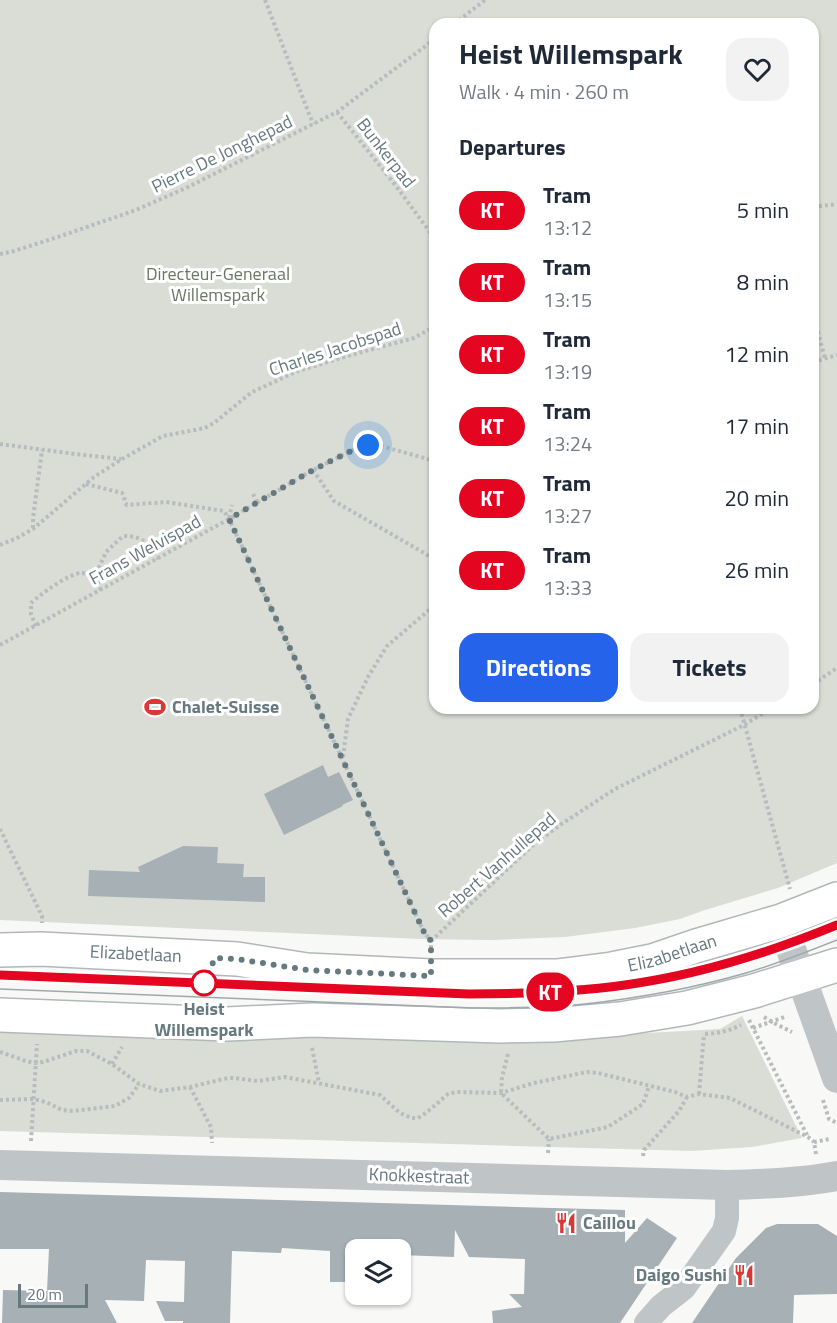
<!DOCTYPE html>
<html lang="en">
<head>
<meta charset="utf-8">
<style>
	:root { --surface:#fff; --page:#f2f2f3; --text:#1f2937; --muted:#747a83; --accent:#2563eb }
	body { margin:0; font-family:"Titillium Web",sans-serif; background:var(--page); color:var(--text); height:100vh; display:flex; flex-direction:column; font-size:22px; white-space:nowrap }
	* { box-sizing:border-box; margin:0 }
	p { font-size:20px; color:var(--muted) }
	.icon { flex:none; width:33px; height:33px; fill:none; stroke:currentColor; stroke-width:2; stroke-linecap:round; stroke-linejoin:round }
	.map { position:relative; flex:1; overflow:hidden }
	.sheet { position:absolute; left:429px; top:18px; width:390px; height:696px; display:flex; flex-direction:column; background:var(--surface); border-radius:18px; box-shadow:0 2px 4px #0004 }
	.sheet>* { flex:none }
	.badge { padding:0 12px; border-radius:20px; font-size:21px; line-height:39px }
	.tools { position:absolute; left:345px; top:1239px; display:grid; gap:12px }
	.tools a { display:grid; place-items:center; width:66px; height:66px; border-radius:12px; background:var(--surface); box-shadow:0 2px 4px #0004; font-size:30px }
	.scale { position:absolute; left:18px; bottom:15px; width:70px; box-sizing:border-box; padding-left:6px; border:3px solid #65797f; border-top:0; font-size:16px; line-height:21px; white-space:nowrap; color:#65797f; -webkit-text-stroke:4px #fff; paint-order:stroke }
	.you { position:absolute; width:30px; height:30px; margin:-15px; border:4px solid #fff; border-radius:50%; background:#1a73e8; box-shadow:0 0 0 9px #1a73e833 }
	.map>.badge { position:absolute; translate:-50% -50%; box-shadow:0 0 0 3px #fff }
	h2 { padding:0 30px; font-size:22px; line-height:54px }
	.round { display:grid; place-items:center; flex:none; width:63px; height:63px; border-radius:18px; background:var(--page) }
	.head { display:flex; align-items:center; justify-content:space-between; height:102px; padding:0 30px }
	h1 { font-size:28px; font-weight:700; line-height:45px }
	.primary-button { display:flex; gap:12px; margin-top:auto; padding:12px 30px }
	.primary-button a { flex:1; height:69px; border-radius:18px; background:var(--accent); color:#fff; font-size:24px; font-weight:700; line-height:69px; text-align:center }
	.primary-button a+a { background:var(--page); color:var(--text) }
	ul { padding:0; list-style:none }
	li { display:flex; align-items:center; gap:18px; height:72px; padding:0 30px }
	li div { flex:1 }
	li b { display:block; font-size:22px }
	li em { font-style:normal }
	li .badge { min-width:66px; font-weight:700; text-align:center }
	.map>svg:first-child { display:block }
</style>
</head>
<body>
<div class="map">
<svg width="837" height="1323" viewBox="0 0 837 1323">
	<rect width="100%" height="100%" fill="#f8f8f6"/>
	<path fill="#d9ddd5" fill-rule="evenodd" d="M0 0H837V863L778 888 705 910 680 919 635 928 565 937 492 940 421 939 0 920ZM435 24H813V708H435Z
		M742 1016 802 1138 752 1147 692 1151 0 1131V1023L593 1036 720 1029Z"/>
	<path fill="#a7b1b5" d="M323 765 328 777 339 772 353 800 342 805 343 806 284 835 264 794Z
		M183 846 218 847 217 863 244 864 243 877H265V902L88 896 89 870 140 872 138 867Z
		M0 1192 625 1210V1243L647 1218 677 1238 620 1323H493L492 1311 522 1307 509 1294H524L525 1259 469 1257 455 1230 454 1257 400 1255V1250H356V1255H348V1282H330V1251L282 1248 281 1253 232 1251 230 1323H183V1321H165L156 1301 184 1302 185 1261 146 1260 144 1301 105 1300 117 1323H2L3 1290 47 1291 49 1249H0Z
		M777 1224H818L837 1236V1294L794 1295 793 1323H692L736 1258 766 1228Z"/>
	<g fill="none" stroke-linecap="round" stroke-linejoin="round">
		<defs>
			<g id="primary">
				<path id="s1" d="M0 950 41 949 237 959 307 970 431 976H557L612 969 652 961 696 946 781 921 837 899"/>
				<path d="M0 1015 227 1024 312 1020 500 1026 553 1025 620 1019 687 1008 754 991 837 965"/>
			</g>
		</defs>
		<use href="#primary" stroke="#b1b8ba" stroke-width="36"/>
		<path stroke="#b8bcbe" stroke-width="4" stroke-dasharray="3 3" stroke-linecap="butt" d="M265 0 313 124
			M454 24 485 0
			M337 112 396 186 435 239
			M813 207 837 204
			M0 254 14 251 61 236 136 210 186 188 337 112 435 39
			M813 314 825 358
			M813 362 837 355
			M0 444 75 454 121 459
			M313 470 334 501 426 554 435 562
			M86 484 122 493 124 497 125 503 127 505 166 502 224 511 229 519 424 932 431 941V949
			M253 494 257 502
			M229 518 232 505
			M33 528V518L42 450
			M0 545 17 538 33 529 94 477 122 459 163 436 205 428 214 423 252 392 298 371 351 355 414 338 432 328 435 326
			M101 590 95 576 106 552 123 536C143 536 148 543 158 559
			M36 626 31 614V603C39 595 70 573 81 573 85 573 91 575 95 576
			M0 645 229 519 313 470 355 449 367 445 381 446 435 461
			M813 684 837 668
			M740 708 790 889
			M343 757 348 719 368 677 387 646 435 605
			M0 829 42 916V923
			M431 941 533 845 560 825 615 789 744 725 772 708
			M764 1017 772 1022 792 1032
			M749 1020 808 1137
			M753 1028 787 1016
			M705 1034C719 1033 729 1031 741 1025
			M312 1048 319 1083
			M0 1052 26 1061 35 1063 43 1062 76 1051H87L112 1064 139 1084 160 1091 190 1087 228 1078H234L258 1081 285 1077 380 1095 400 1113 412 1118H418L426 1113 448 1094 457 1092 501 1093 534 1083 587 1072 598 1073 675 1092 687 1097 699 1094 730 1098 808 1137 814 1142
			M508 1054 502 1077 501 1093 549 1139 608 1127 643 1104 649 1086
			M112 1064 122 1047
			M190 1087 211 1127 212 1143
			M699 1094 704 1034
			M0 1100 33 1099 46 1102 62 1110 73 1111 115 1106 129 1098 139 1084
			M823 1100 829 1119 837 1123
			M31 1141 37 1044
			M548 1153 549 1139
			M816 1154 814 1142 830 1139
			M643 1156 644 1150 679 1111 687 1097"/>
		<path stroke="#bfc5c7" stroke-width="24" d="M646 1323 661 1306 684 1288 724 1231 727 1218V1185"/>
		<path stroke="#bfc5c7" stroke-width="30" d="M781 921 837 1078
			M0 1165 727 1185C764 1184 800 1183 837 1176"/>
		<use href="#primary" stroke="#fff" stroke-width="33"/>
		<path stroke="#9fa9ac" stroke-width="1.5" d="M0 975 469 994C521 994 574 992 625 985 698 975 769 953 837 925
			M0 989 470 1008C508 1008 546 1008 585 1004 639 998 694 988 746 973 777 964 807 952 837 940"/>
	</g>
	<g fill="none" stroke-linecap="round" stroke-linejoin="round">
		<defs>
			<path id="line" d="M0 975 469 994C521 994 574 992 625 985 698 975 769 953 837 925"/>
		</defs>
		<use href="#line" stroke="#fff" stroke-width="14"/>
		<use href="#line" stroke="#e40521" stroke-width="9"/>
		<path stroke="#65797f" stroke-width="6" stroke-dasharray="0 10.8" d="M204 983 215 958 237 959 307 970 431 976V941L424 932 229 519 313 470 355 449 368 445"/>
	</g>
	<defs>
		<symbol id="stadium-bare" viewBox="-9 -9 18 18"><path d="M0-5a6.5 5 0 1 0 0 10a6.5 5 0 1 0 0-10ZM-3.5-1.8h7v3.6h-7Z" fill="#da3834" stroke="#fff" stroke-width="2.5" paint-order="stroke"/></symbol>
		<symbol id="restaurant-bare" viewBox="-9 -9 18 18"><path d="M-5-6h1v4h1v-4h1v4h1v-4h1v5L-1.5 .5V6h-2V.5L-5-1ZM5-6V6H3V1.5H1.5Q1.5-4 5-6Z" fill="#da3834" stroke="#fff" stroke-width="2.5" paint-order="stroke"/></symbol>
	</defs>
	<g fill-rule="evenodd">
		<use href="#stadium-bare" x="140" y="692" width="30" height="30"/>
		<use href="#restaurant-bare" x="551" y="1208" width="30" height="30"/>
		<use href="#restaurant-bare" x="729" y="1260" width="30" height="30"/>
	</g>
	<circle fill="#fff" stroke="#e40521" stroke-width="3" cx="204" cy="983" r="12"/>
	<g text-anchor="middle" stroke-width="6" stroke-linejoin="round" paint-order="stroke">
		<g font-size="18" fill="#65797f" stroke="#fff">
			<text transform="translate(386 153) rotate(52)" y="6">Bunkerpad</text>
			<text transform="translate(222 154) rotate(-26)" y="6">Pierre De Jonghepad</text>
			<text transform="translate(335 349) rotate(-18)" y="6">Charles Jacobspad</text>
			<text transform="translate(145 550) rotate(-29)" y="6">Frans Welvispad</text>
			<text transform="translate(497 865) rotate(-41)" y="6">Robert Vanhullepad</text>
			<text dy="6" stroke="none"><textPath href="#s1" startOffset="676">Elizabetlaan</textPath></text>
			<text dy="6" stroke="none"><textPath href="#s1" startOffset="136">Elizabetlaan</textPath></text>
			<text transform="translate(419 1176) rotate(2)" y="6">Knokkestraat</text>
		</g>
		<g font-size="18" fill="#6b7763" stroke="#fff">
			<text x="218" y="280">Directeur-Generaal<tspan x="218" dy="21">Willemspark</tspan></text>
		</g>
		<g font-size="18" font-weight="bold" fill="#65797f" stroke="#fff" text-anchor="start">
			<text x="172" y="713">Chalet-Suisse</text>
			<text x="583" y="1229">Caillou</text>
			<text x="727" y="1281" text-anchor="end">Daigo Sushi</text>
		</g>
		<g font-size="18" font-weight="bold" fill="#65797f" stroke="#fff">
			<text x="204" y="1015">Heist<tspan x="204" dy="21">Willemspark</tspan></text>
		</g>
	</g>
</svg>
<div class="tools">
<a><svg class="icon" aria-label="layers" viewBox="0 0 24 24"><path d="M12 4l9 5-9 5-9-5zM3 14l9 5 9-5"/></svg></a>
</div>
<div class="scale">20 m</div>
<div class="you" style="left:368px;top:445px"></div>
<b class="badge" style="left:550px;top:992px;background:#e40521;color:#fff">KT</b>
<section class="sheet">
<div class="head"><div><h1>Heist Willemspark</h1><p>Walk · 4 min · 260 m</p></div><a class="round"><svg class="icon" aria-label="heart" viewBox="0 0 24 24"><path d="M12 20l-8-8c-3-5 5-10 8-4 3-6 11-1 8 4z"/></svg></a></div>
<h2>Departures</h2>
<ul>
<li><span class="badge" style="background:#e40521;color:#fff">KT</span><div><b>Tram</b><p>13:12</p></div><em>5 min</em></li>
<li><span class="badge" style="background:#e40521;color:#fff">KT</span><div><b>Tram</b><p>13:15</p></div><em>8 min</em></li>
<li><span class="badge" style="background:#e40521;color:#fff">KT</span><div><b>Tram</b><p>13:19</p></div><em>12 min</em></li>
<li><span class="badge" style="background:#e40521;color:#fff">KT</span><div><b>Tram</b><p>13:24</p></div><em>17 min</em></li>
<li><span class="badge" style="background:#e40521;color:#fff">KT</span><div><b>Tram</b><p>13:27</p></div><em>20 min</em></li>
<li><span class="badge" style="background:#e40521;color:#fff">KT</span><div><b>Tram</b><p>13:33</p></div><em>26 min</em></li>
</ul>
<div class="primary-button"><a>Directions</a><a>Tickets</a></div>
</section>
</div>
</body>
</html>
